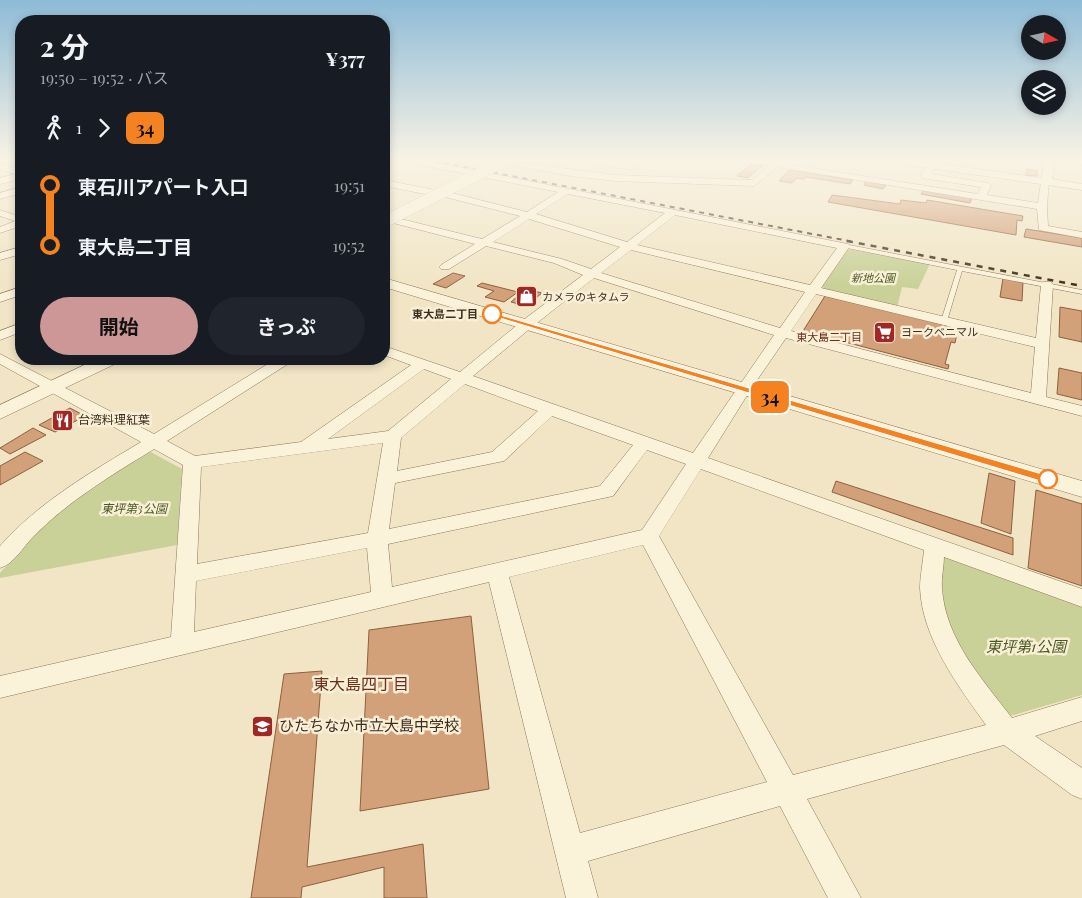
<!DOCTYPE html>
<html lang="ja">
<head>
<meta charset="utf-8">
<style>
	:root { --surface:#171b24; --page:#20242c; --text:#f1f3f6; --muted:#9ea1a6; --accent:#cd9798 }
	body { margin:0; font-family:"Playfair Display","Noto Sans JP",serif; background:var(--page); color:var(--text); height:100vh; display:flex; flex-direction:column; font-size:19px; white-space:nowrap }
	* { box-sizing:border-box; margin:0 }
	p { font-size:16px; color:var(--muted) }
	.icon { flex:none; width:28px; height:28px; fill:none; stroke:currentColor; stroke-width:2; stroke-linecap:round; stroke-linejoin:round }
	.map { position:relative; flex:1; overflow:hidden }
	.drawer { position:absolute; left:15px; top:15px; width:375px; height:350px; display:flex; flex-direction:column; background:var(--surface); border-radius:20px; box-shadow:0 2px 8px #0003 }
	.drawer>* { flex:none }
	.badge { padding:0 10px; border-radius:8px; font-size:18px; line-height:32px }
	.needle { width:32px; rotate:99deg }
	.buttons { position:absolute; left:1021px; top:15px; display:grid; gap:10px }
	.buttons a { display:grid; place-items:center; width:45px; height:45px; border-radius:50%; background:var(--surface); box-shadow:0 2px 8px #0003; font-size:25px }
	.map>.badge { position:absolute; translate:-50% -50%; box-shadow:0 0 0 2px #fff }
	.legs { display:flex; align-items:center; gap:8px; height:55px; padding:0 25px; font-size:16px }
	.legs p { margin-inline-start:auto }
	.head { display:flex; align-items:center; justify-content:space-between; height:85px; padding:0 25px }
	h1 { font-size:28px; font-weight:700; line-height:38px }
	.primary-button { display:flex; gap:10px; margin-top:auto; padding:10px 25px }
	.primary-button a { flex:1; height:58px; border-radius:30px; background:var(--accent); color:#111; font-size:20px; font-weight:700; line-height:58px; text-align:center }
	.primary-button a+a { background:var(--page); color:var(--text) }
	ul { padding:0 25px; list-style:none }
	li { display:flex; align-items:center; gap:18px; height:60px; font-size:19px }
	li i { display:grid; place-items:center; width:8px; height:100%; margin:0 6px; background:currentColor }
	li i::after { content:''; width:12px; height:12px; margin:-6px; border:4px solid; border-radius:50%; background:var(--surface) }
	li p { margin-inline-start:auto }
	li:first-child i { background:linear-gradient(#0000 50%,currentColor 0) }
	li:last-child i { background:linear-gradient(currentColor 50%,#0000 0) }
	.map>svg:first-child { display:block }
</style>
</head>
<body>
<div class="map">
<svg width="1082" height="898" viewBox="0 0 1082 898">
	<rect width="100%" height="100%" fill="#f1e5c5"/>
	<path fill="#c9d198" d="M847 249 930 264 918 289 902 287 897 308 826 290 822 286Z
		M147 450 182 469 177 545 0 578V573L29 540 68 501Z
		M941 556 1082 607V695L1010 716C983 681 948 645 943 599 942 585 943 571 941 556Z"/>
	<path fill="#d2a079" stroke="#8f603e" d="M751 164 762 166 748 178 737 176Z
		M1027 169 1037 171V176L1026 175Z
		M789 170 853 180 850 184 806 177 804 179 797 178 792 183 779 181Z
		M866 181 886 185 883 189 864 185Z
		M924 190 972 198 970 203 921 194Z
		M832 195 900 204 901 200 926 203 927 200 1023 216 1022 221 1017 220 1016 235 828 202Z
		M1026 229 1082 238V247L1024 237Z
		M453 273 465 276 446 288 433 284Z
		M1003 278 1023 282 1022 301 1000 297Z
		M482 283 518 292 504 302 485 297 494 291 477 286Z
		M526 289 542 293 526 306 511 302Z
		M825 296 965 328 964 335 957 333 955 343 951 342 945 364 949 365 948 369 803 331Z
		M1060 307 1082 311V342L1059 337Z
		M1059 368 1082 373V400L1057 394Z
		M70 408 85 416 55 432 39 425Z
		M33 428 46 435 10 454 0 448Z
		M25 452 43 461 0 485V466Z
		M989 473 1015 481 1011 534 981 523Z
		M836 481 1013 538V555L832 492Z
		M1036 490 1082 504V586L1028 568Z
		M471 616 489 789 360 811 369 630Z
		M322 671 307 867 423 844 427 898H384V867L302 887 301 898H251L284 674Z"/>
	<g fill="none" stroke-linecap="round" stroke-linejoin="round">
		<defs>
			<path id="service" d="M844 244 1082 290V294L962 271 947 321 944 323 941 321 957 270 842 247V245Z"/>
			<path id="minor" d="M412 161H427L848 244 850 246 821 288 1036 338 1041 285 1043 282H1051L1053 285 1046 397 1082 406V416L786 338 751 389 708 458 1082 589V607L944 557C944 567 941 578 942 588 945 639 983 680 1012 718L1082 697V721L1035 736 1082 768V799L1072 795 1004 745 807 799 861 898H828L780 806 588 861 598 898H566L489 582 0 698V676L171 637 183 465 154 449C112 475 68 501 33 537 23 547 14 564 0 568V546C39 502 91 472 141 442L0 364V354L154 434 276 359H293L291 362 167 441 195 456 301 442 411 365 384 355V346L460 372 522 321 583 275 554 263 486 246 449 269H441L439 267 441 265 475 244 393 223 392 221 393 219 397 218 482 239 520 216 445 197V193L448 192 527 212 558 192 416 164ZM568 194 665 213 627 242 536 214ZM675 215 837 248 810 285 637 245ZM529 219 620 247 591 269 562 259 493 242ZM631 250 805 292 780 328 601 273ZM594 278 774 335 693 453 473 376 532 327ZM816 294 1035 347 1031 393 791 331ZM424 369 451 379 388 431 328 439ZM465 384 538 411 492 452 397 471 401 438ZM552 416 633 445 600 486 389 529 395 483 504 461ZM383 443 368 533 197 564 201 467ZM647 450 686 464 642 530 392 587 388 544 613 496ZM701 469 924 550C923 562 920 576 920 588 922 638 958 686 986 725L793 775 659 536ZM643 545 767 782 580 833 509 577ZM367 548 371 592 194 632 196 581Z
				M508 161 616 175 752 180 769 166 750 163 749 161H786V164L978 194 981 187 922 178 921 176 929 163 932 162 936 165 931 174 989 183 991 185 987 195 1038 203 1041 182 1046 179 1049 180 1047 207 1048 226 1082 232V238L1039 230 1037 209 777 167 754 186 616 181 571 176 511 165 508 164Z
				M591 161C604 160 626 159 636 167L632 170 595 164Z
				M1070 161H1082V165L1071 163Z
				M21 173V179L0 184V178Z
				M384 180 430 189 435 192 430 195 384 186Z
				M21 187V193L0 199V193Z
				M0 210 21 217V226L0 233V227L15 221 0 216Z
				M21 247V254L0 260V253Z
				M21 287V295L0 302V294Z
				M21 323V332L0 340V331Z"/>
			<path id="tertiary" d="M896 161H921L1041 178 1045 161H1055L1052 179 1082 184V190L901 164Z
				M0 164 21 170V176L0 170Z
				M384 278 1082 481V497L384 287Z
				M97 359H120L117 363 0 419V405Z"/>
		</defs>
		<use href="#service" stroke="#8e775a" stroke-width="1"/>
		<use href="#minor" stroke="#8e775a" stroke-width="1"/>
		<use href="#tertiary" stroke="#8e775a" stroke-width="1"/>
		<use href="#service" fill="#fbf2da" fill-rule="evenodd"/>
		<use href="#minor" fill="#fbf2da" fill-rule="evenodd"/>
		<use href="#tertiary" fill="#fbf2da" fill-rule="evenodd"/>
		<path stroke="#3d2e1e" stroke-width="2" stroke-dasharray="5 5" stroke-linecap="butt" d="M434 161 854 242"/>
		<path stroke="#3d2e1e" stroke-width="2.5" stroke-dasharray="6 6" stroke-linecap="butt" d="M847 241 1082 286"/>
		<defs>
			<path id="tertiary-bridge" d="M384 222 504 161"/>
		</defs>
		<use href="#tertiary-bridge" stroke="#8e775a" stroke-width="12" stroke-linecap="butt"/>
		<use href="#tertiary-bridge" stroke="#fbf2da" stroke-width="12"/>
	</g>
	<linearGradient id="sky" x2="0" y2="1"><stop stop-color="#8ebbd7"/><stop offset="0.56" stop-color="#f9f3e5"/><stop offset="1" stop-color="#f9f3e5" stop-opacity="0"/></linearGradient>
	<rect width="1082" height="286" fill="url(#sky)"/>
	<path fill="#f58220" stroke="#fff" d="M490 312 1052 477 1053 479 1048 483 1044 482 490 315Z"/>
	<defs>
		<symbol id="shop-square" viewBox="-11 -11 22 22"><rect x="-9" y="-9" width="18" height="18" rx="4" fill="#a12725" stroke="#f8efd6"/><path d="M-5-2.5h2.3a2.7 3.5 0 0 1 5.4 0H5L5.5 6h-11ZM-1.5-2.5h3a1.5 2.3 0 0 0-3 0Z" fill="#fff"/></symbol>
		<symbol id="supermarket-square" viewBox="-11 -11 22 22"><rect x="-9" y="-9" width="18" height="18" rx="4" fill="#a12725" stroke="#f8efd6"/><path d="M-6-5.5h2.5l.6 2H6L4.5 2H-2.5L-4.4-4H-6ZM-1.5 3.2a1.3 1.3 0 1 0 .1 0ZM3 3.2a1.3 1.3 0 1 0 .1 0Z" fill="#fff"/></symbol>
		<symbol id="restaurant-square" viewBox="-11 -11 22 22"><rect x="-9" y="-9" width="18" height="18" rx="4" fill="#a12725" stroke="#f8efd6"/><path d="M-5-6h1v4h1v-4h1v4h1v-4h1v5L-1.5 .5V6h-2V.5L-5-1ZM5-6V6H3V1.5H1.5Q1.5-4 5-6Z" fill="#fff"/></symbol>
		<symbol id="school-square" viewBox="-11 -11 22 22"><rect x="-9" y="-9" width="18" height="18" rx="4" fill="#a12725" stroke="#f8efd6"/><path d="M0-5L7-2L0 1L-7-2ZM-4 1L0 2.5L4 1V4Q0 6-4 4Z" fill="#fff"/></symbol>
	</defs>
	<g fill-rule="evenodd">
		<use href="#shop-square" x="514" y="284" width="25" height="25"/>
		<use href="#supermarket-square" x="872" y="320" width="25" height="25"/>
		<use href="#restaurant-square" x="50" y="408" width="25" height="25"/>
		<use href="#school-square" x="250" y="714" width="25" height="25"/>
	</g>
	<g fill="#fff" stroke="#f58220" stroke-width="2.5">
		<circle cx="492" cy="314" r="9"/>
		<circle cx="1048" cy="479" r="9"/>
	</g>
	<g text-anchor="middle" stroke-width="5" stroke-linejoin="round" paint-order="stroke">
		<g font-size="11" font-style="italic" fill="#4c5b24" stroke="#f8efd6">
			<text x="873" y="282">新地公園</text>
		</g>
		<g font-size="11" fill="#3d2e1e" stroke="#f8efd6" text-anchor="start">
			<text x="542" y="301">カメラのキタムラ</text>
			<text x="901" y="336">ヨークベニマル</text>
		</g>
		<g font-size="11" font-weight="bold" fill="#3d2e1e" stroke="#f8efd6" text-anchor="end">
			<text x="478" y="318">東大島二丁目</text>
		</g>
		<g font-size="11" fill="#6d2e1b" stroke="#f8efd6">
			<text x="829" y="341">東大島二丁目</text>
		</g>
		<g font-size="12" fill="#3d2e1e" stroke="#f8efd6" text-anchor="start">
			<text x="78" y="424">台湾料理紅葉</text>
		</g>
		<g font-size="12" font-style="italic" fill="#4c5b24" stroke="#f8efd6">
			<text x="134" y="513">東坪第3公園</text>
		</g>
		<g font-size="15" font-style="italic" fill="#4c5b24" stroke="#f8efd6">
			<text x="1026" y="652">東坪第1公園</text>
		</g>
		<g font-size="15" fill="#3d2e1e" stroke="#f8efd6" text-anchor="start">
			<text x="279" y="731">ひたちなか市立大島中学校</text>
		</g>
		<g font-size="16" fill="#6d2e1b" stroke="#f8efd6">
			<text x="361" y="690">東大島四丁目</text>
		</g>
	</g>
</svg>
<div class="buttons">
<a><svg class="needle" viewBox="-14 -14 28 28"><path d="M0-13l5 13h-10z" fill="#e53935"/><path d="M0 13l5-13h-10z" fill="#9ea1a6"/></svg></a>
<a><svg class="icon" aria-label="layers" viewBox="0 0 24 24"><path d="M12 4l9 5-9 5-9-5zM3 14l9 5 9-5"/></svg></a>
</div>
<b class="badge" style="left:770px;top:397px;background:#f58220;color:#111">34</b>
<section class="drawer">
<div class="head"><div><h1>2 分</h1><p>19:50 – 19:52 · バス</p></div><b>¥377</b></div>
<div class="legs"><svg class="icon" aria-label="walk" viewBox="0 0 24 24"><circle cx="13" cy="4" r="2"/><path d="M13 8l-2 6 4 7M11 14l-3 7M7 12l3-4h3l4 4"/></svg>1<svg class="icon" aria-label="forward" viewBox="0 0 24 24"><path d="M9 5l7 7-7 7"/></svg><b class="badge" style="background:#f58220;color:#111">34</b></div>
<ul>
<li><i style="color:#f58220"></i><b>東石川アパート入口</b><p>19:51</p></li>
<li><i style="color:#f58220"></i><b>東大島二丁目</b><p>19:52</p></li>
</ul>
<div class="primary-button"><a>開始</a><a>きっぷ</a></div>
</section>
</div>
</body>
</html>
